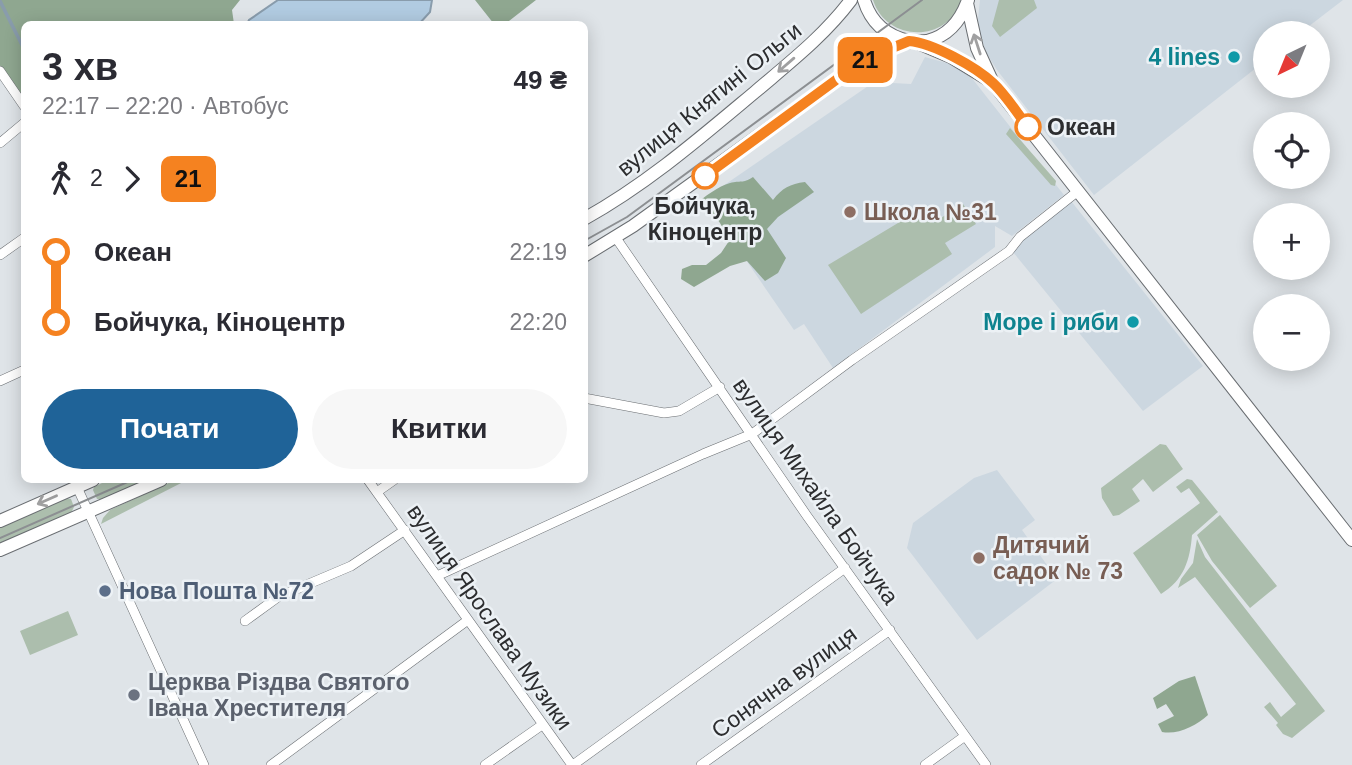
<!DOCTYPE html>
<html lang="uk">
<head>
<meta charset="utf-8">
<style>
	:root { --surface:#fff; --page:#f7f7f7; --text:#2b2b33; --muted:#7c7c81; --accent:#1f6398 }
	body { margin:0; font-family:Helvetica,sans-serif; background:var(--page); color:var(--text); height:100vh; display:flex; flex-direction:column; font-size:26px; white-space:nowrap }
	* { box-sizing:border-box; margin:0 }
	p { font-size:23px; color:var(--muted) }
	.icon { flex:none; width:38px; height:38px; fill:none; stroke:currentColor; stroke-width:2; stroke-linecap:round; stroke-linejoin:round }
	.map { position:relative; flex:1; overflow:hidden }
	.panel { position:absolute; left:21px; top:21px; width:567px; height:462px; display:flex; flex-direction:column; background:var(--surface); border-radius:10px; box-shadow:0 4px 18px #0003 }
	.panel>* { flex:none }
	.badge { padding:0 14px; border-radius:10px; font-size:24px; line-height:46px }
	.needle { width:46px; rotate:223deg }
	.buttons { position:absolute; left:1253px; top:21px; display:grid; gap:14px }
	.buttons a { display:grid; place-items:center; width:77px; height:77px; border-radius:50%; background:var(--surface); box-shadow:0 4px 18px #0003; font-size:35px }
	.map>.badge { position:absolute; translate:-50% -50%; box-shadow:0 0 0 4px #fff }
	.legs { display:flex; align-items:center; gap:10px; height:77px; padding:0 21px; font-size:23px }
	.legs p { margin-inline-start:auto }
	.summary { display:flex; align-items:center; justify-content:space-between; height:119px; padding:0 21px }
	h1 { font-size:38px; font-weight:800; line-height:52px }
	.cta { display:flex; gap:14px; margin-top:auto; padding:14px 21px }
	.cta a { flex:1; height:80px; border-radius:42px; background:var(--accent); color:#fff; font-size:28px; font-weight:800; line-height:80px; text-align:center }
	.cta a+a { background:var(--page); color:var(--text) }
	ul { padding:0 21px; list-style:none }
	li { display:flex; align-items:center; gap:24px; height:70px; font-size:26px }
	li i { display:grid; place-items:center; width:10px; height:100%; margin:0 9px; background:currentColor }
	li i::after { content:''; width:18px; height:18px; margin:-9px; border:5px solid; border-radius:50%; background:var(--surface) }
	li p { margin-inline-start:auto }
	li:first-child i { background:linear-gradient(#0000 50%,currentColor 0) }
	li:last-child i { background:linear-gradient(currentColor 50%,#0000 0) }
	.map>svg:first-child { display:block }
</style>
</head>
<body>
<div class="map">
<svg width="1352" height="765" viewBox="0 0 1352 765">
	<rect width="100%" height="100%" fill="#dfe4e8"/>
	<path fill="#ccd7e0" d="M980 0H1343L1300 33H1265V61L1094 195 997 70 987 54 980 34 978 19Z
		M925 57 954 65 971 77 1064 195 1012 236 995 226V247L833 368 804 324 794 330 704 199 874 82 911 84Z
		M1071 201 1203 366 1143 411 1013 252 1021 240Z
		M997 470 1035 520 1022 530 1057 579 977 640 907 548 913 523 974 478Z"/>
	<path fill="#acbead" d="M873 0H961C948 44 886 42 873 0Z
		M999 0H1034L1037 8 1000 37 992 26Z
		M1010 128 1056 181 1055 186 1051 185 1006 134Z
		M963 204 976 224 945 243 952 254 861 314 828 265 923 208 933 223Z
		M1160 444 1166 445 1183 469 1153 492 1143 479 1132 489 1140 501 1119 515 1113 516 1102 498 1101 488Z
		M1187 479 1192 480 1218 512 1192 535C1190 560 1184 580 1161 594L1133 553 1200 503 1189 488 1181 493 1176 487Z
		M108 480H146L103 499H97L93 490 94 487Z
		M175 480H187L101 524 103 518 110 510Z
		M66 498 71 499 74 507 71 513 0 543V527Z
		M1220 515 1277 586 1250 608 1212 561 1197 535Z
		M1197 539 1205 557 1325 711 1292 738 1283 734 1276 725 1278 723 1264 707 1270 702 1281 717 1296 704 1195 577 1178 588 1181 579 1193 563Z
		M68 611 78 635 30 655 20 631Z"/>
	<path fill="#8fa790" d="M0 0H240L232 10 234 24H24V113L0 77Z
		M475 0H536L505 24H494Z
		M753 177 773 200C782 188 790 184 805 182L814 192 778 217 767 229 786 258 778 273 765 281 747 261 730 266 694 287 681 279 682 269 692 265H706L721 253 729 241C723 226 713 207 696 205 703 197 719 186 730 183 741 180 742 184 753 177Z
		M1195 676 1208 715C1196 726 1178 735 1162 732L1158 724 1174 716 1166 704 1157 709 1153 698 1179 681Z"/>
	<path fill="#b1cbe1" stroke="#899cac" stroke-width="2" d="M278 0H432L430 12 419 24H247L249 20Z"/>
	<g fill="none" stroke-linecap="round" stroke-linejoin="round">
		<path stroke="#899cac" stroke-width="3.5" d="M0 1 24 49"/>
		<defs>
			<path id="street" d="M0 71 24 106
				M0 143 24 123
				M616 238 807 516 986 765
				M0 255 24 238
				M0 381 24 370
				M584 398 664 413 679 411 720 387
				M368 480 572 765
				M77 487 204 765
				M377 492 394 480
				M437 576 703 454 752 434 852 360 1009 251 1020 237 1078 191
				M245 621 278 597 351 566 405 530
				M271 765 468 620
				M485 765 542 725
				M573 765 845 568
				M701 765 890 630
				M925 765 965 736"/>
			<path id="secondary" d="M864 0C871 23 886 36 909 41
				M967 3 977 48 993 83 1352 540
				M918 43 951 57 992 82
				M584 219C647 184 700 138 755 92 789 63 824 36 851 0
				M584 256 633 226 851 69C868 58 886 50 905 43 912 41 920 42 927 41 948 36 961 20 968 0
				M0 521 93 480
				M0 550 161 480"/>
		</defs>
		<use href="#street" stroke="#6a6e72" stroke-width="10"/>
		<use href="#secondary" stroke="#6a6e72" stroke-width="14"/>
		<use href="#street" stroke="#fff" stroke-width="9"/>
		<use href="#secondary" stroke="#fff" stroke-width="12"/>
		<path stroke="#8c8f92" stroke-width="2" d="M584 241 627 217 922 0
			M0 538 132 480"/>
	</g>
	<defs><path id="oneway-shaft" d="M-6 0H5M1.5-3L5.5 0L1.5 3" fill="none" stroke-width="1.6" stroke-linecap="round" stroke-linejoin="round" transform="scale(1.75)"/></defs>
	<g stroke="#a0a0a1">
		<use href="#oneway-shaft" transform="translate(977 44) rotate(-108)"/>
		<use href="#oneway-shaft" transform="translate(786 65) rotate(139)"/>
		<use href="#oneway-shaft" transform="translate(47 500) rotate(156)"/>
	</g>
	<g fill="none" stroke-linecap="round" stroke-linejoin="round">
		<defs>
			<path id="line-1" d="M705 176 851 69 870 57 909 41C933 43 976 67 993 83 1006 95 1017 113 1028 127"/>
		</defs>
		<use href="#line-1" stroke="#fff" stroke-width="16"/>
		<use href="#line-1" stroke="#f58220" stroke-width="10"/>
	</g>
	<g fill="#0f9aa8" stroke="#ecf1f5" stroke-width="2.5">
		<circle cx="1234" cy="57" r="7"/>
		<circle cx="1133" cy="322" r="7"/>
	</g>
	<g fill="#fff" stroke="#f58220" stroke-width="3.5">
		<circle cx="1028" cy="127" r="12"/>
		<circle cx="705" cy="176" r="12"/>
	</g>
	<g fill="#8d6e63" stroke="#ecf1f5" stroke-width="2.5">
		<circle cx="850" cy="212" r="7"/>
		<circle cx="979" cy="558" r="7"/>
	</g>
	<circle fill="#5c6f8a" stroke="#ecf1f5" stroke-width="2.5" cx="105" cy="591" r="7"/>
	<circle fill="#6b7280" stroke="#ecf1f5" stroke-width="2.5" cx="134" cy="695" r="7"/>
	<g text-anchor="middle" stroke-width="5" stroke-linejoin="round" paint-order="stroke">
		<g font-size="23" font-weight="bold" fill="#0d838f" stroke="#ecf1f5" text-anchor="end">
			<text x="1220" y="65">4 lines</text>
			<text x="1119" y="330">Море і риби</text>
		</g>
		<g font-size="23" fill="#2c2d2f" stroke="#ecf1f5">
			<text transform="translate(709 99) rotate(-39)" y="8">вулиця Княгині Ольги</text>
			<text transform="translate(816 491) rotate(55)" y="8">вулиця Михайла Бойчука</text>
			<text transform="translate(490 617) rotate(55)" y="8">вулиця Ярослава Музики</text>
			<text transform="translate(784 682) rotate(-36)" y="8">Сонячна вулиця</text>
		</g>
		<g font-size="23" font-weight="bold" fill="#2c2d2f" stroke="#ecf1f5" text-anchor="start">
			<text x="1047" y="135">Океан</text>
			<text x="705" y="214" text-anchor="middle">Бойчука,<tspan x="705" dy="26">Кіноцентр</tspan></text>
		</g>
		<g font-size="23" font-weight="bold" fill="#785e54" stroke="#ecf1f5" text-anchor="start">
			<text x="864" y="220">Школа №31</text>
			<text x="993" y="553">Дитячий<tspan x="993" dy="26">садок № 73</tspan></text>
		</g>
		<g font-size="23" font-weight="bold" fill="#4e5e75" stroke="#ecf1f5" text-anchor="start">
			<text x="119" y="599">Нова Пошта №72</text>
		</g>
		<g font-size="23" font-weight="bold" fill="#5b616d" stroke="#ecf1f5" text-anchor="start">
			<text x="148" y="690">Церква Різдва Святого<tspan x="148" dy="26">Івана Хрестителя</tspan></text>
		</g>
	</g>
</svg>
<div class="buttons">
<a><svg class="needle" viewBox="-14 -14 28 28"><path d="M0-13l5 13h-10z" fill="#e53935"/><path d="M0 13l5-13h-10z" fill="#7c7c81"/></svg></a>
<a><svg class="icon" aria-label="locate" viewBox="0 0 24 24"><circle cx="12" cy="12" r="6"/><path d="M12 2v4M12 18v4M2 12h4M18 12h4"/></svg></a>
<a>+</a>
<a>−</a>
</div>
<b class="badge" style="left:865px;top:60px;background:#f58220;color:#111">21</b>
<section class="panel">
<div class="summary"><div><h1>3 хв</h1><p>22:17 – 22:20 · Автобус</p></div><b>49 ₴</b></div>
<div class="legs"><svg class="icon" aria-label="walk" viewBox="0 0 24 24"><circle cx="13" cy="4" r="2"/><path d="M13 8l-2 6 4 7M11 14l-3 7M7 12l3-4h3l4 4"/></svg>2<svg class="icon" aria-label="forward" viewBox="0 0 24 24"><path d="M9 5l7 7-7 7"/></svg><b class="badge" style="background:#f58220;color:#111">21</b></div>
<ul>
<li><i style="color:#f58220"></i><b>Океан</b><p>22:19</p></li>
<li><i style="color:#f58220"></i><b>Бойчука, Кіноцентр</b><p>22:20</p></li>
</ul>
<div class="cta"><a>Почати</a><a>Квитки</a></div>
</section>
</div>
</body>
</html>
